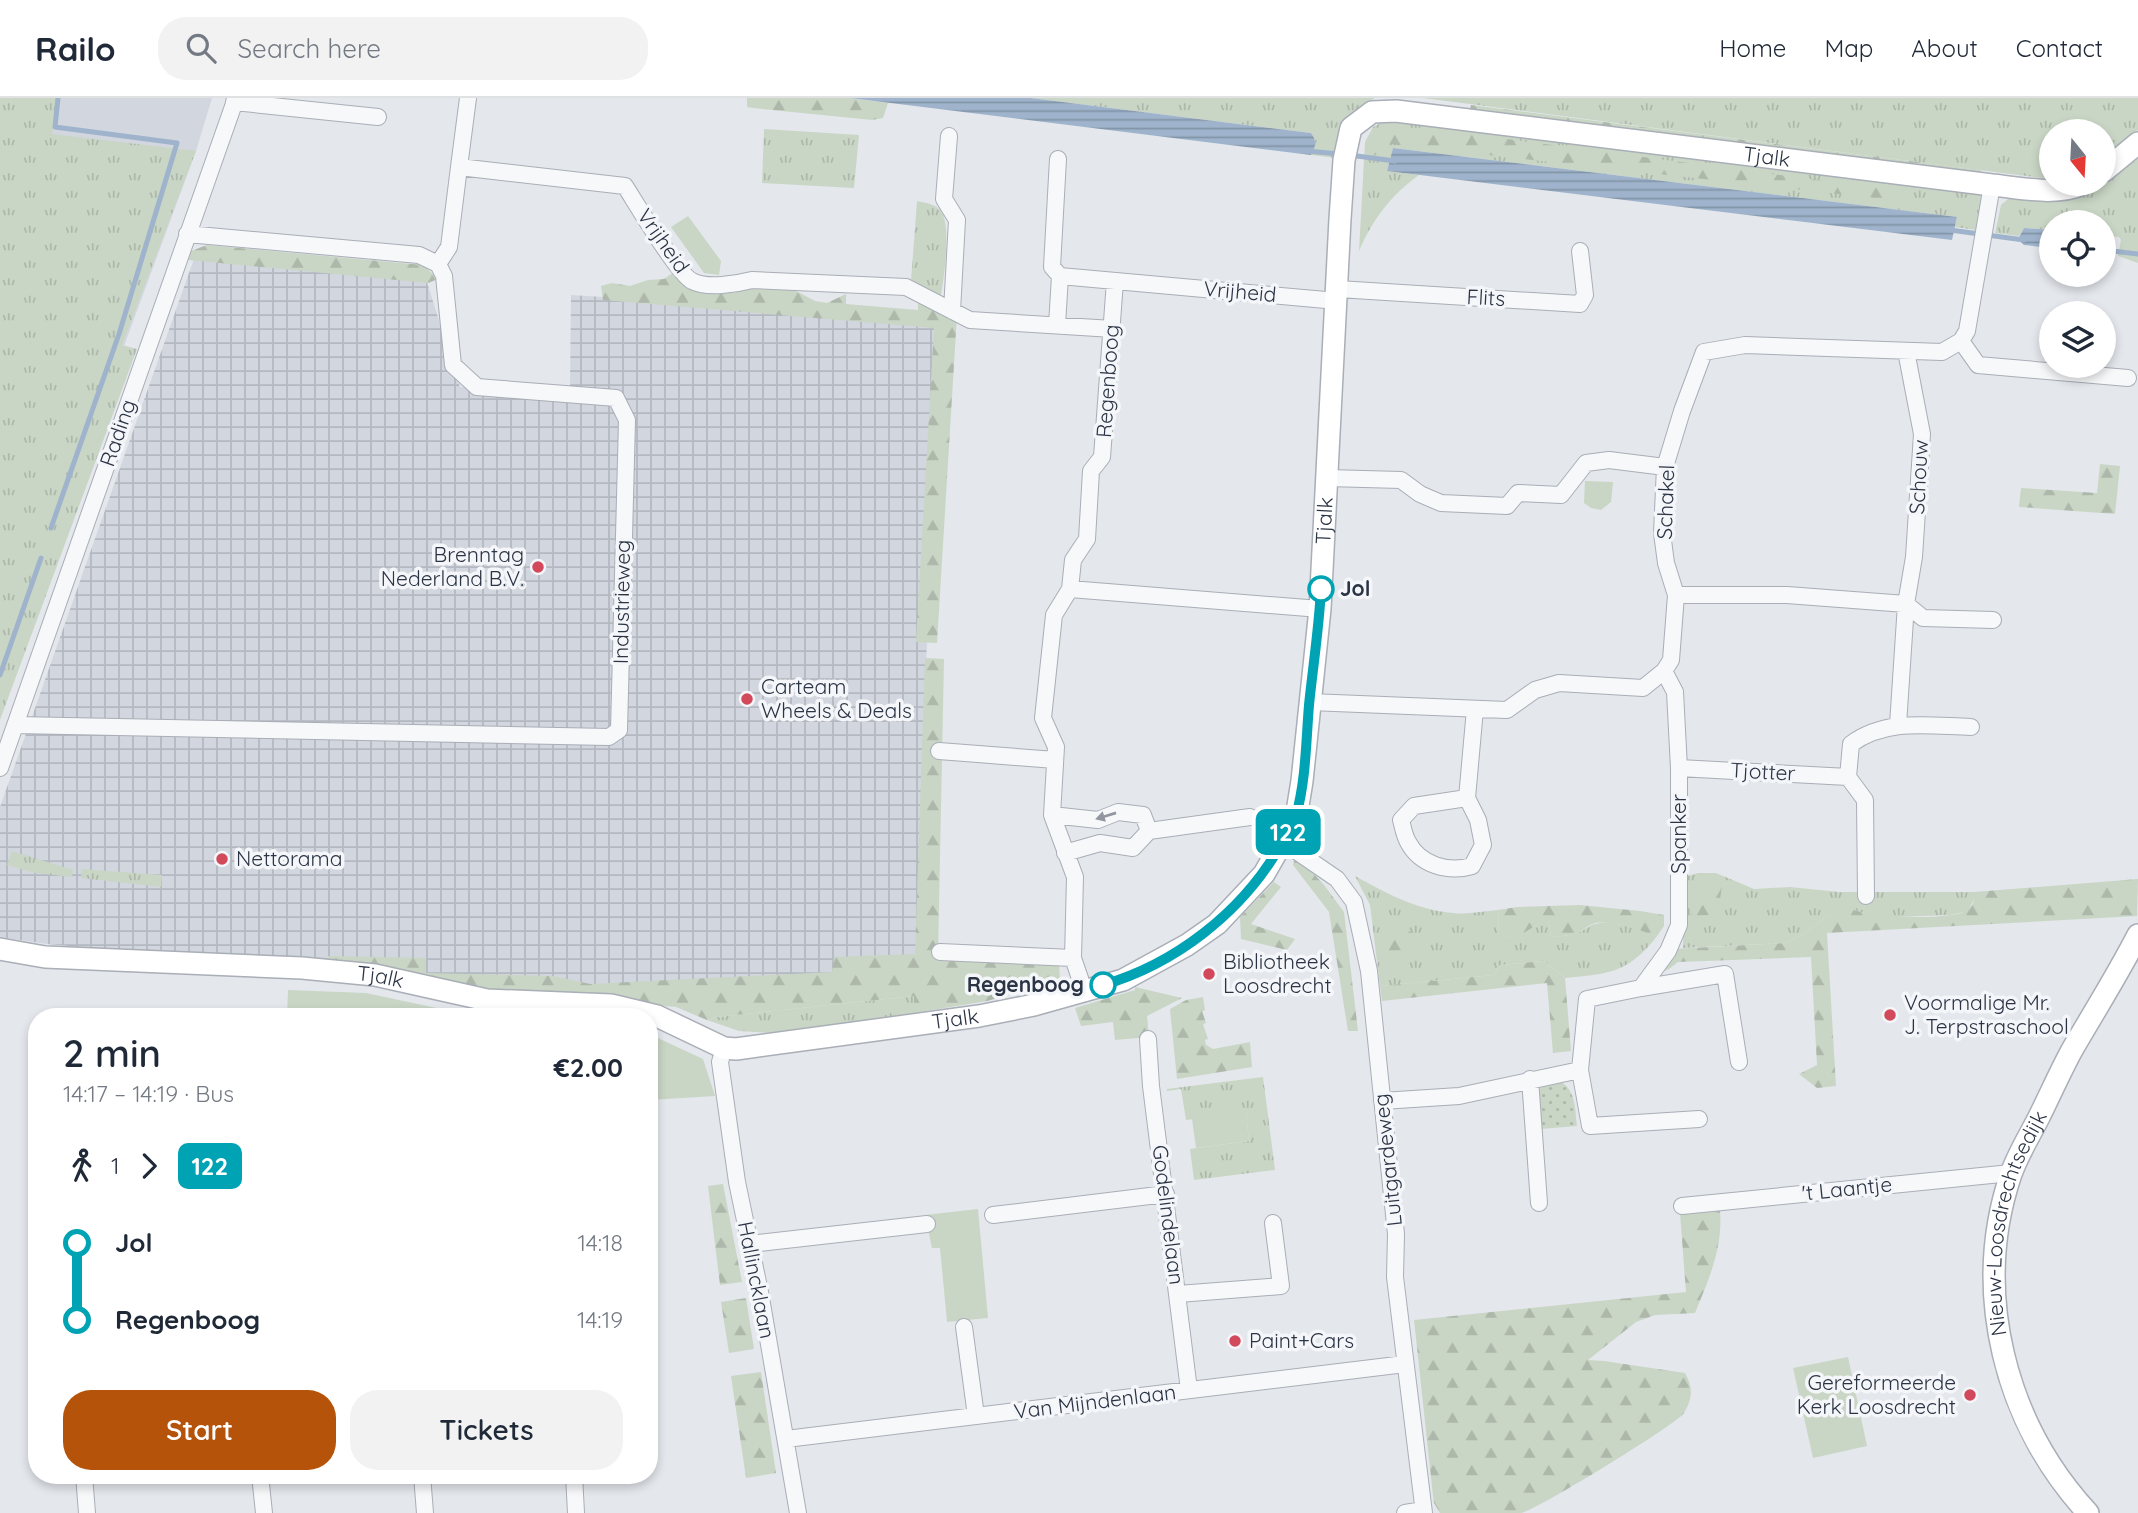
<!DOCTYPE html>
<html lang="en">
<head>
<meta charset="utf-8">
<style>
	:root { --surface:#fff; --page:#f2f2f3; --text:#1f2937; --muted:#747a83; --line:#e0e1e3; --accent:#b45309 }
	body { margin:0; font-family:Quicksand,sans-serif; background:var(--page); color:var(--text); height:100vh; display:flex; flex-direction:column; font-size:26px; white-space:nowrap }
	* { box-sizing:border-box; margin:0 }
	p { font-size:23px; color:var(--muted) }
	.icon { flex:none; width:38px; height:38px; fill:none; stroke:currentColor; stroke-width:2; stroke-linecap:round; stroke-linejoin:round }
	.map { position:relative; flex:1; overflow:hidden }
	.details { position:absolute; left:28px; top:910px; width:630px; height:476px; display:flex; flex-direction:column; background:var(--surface); border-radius:28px; box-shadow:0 4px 10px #0003 }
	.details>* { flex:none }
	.badge { padding:0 14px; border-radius:10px; font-size:24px; line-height:46px }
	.needle { width:46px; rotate:162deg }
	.buttons { position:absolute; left:2039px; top:21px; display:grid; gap:14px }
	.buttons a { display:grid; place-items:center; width:77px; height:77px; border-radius:50%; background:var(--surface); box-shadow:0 4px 10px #0003; font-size:35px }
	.map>.badge { position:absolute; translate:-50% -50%; box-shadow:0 0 0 4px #fff }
	.legs { display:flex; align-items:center; gap:10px; height:77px; padding:0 35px; font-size:23px }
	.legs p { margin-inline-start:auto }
	.summary { display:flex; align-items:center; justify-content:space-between; height:119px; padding:0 35px }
	h1 { font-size:38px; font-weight:600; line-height:52px }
	.button { display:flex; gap:14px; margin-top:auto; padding:14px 35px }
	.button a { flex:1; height:80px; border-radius:28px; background:var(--accent); color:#fff; font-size:28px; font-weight:600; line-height:80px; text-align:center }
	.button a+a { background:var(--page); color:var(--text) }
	ul { padding:0 35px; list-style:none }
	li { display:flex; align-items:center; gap:24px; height:77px; font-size:26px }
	li i { display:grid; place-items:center; width:10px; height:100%; margin:0 9px; background:currentColor }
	li i::after { content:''; width:18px; height:18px; margin:-9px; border:5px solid; border-radius:50%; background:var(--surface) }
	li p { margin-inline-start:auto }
	li:first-child i { background:linear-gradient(#0000 50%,currentColor 0) }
	li:last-child i { background:linear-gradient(currentColor 50%,#0000 0) }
	header { display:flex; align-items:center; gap:42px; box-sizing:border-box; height:98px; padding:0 35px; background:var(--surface); border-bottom:2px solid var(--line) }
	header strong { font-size:33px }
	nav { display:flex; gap:38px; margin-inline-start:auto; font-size:24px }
	.search { width:490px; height:63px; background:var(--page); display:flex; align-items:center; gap:18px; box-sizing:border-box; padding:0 24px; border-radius:28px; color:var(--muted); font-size:26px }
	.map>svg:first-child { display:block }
</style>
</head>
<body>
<header>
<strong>Railo</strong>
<div class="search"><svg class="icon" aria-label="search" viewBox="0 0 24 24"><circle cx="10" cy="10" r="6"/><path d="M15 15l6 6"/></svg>Search here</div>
<nav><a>Home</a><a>Map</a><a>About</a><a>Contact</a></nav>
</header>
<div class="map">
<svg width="2138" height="1415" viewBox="0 0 2138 1415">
	<defs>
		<pattern id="industrial-grid" width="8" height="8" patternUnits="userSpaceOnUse" patternTransform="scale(1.75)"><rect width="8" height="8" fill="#d2d6de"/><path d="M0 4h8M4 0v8" fill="none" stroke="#b4b8c0"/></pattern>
		<pattern id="grass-tufts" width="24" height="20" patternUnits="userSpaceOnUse" patternTransform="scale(1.75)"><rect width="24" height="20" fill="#c9d6c5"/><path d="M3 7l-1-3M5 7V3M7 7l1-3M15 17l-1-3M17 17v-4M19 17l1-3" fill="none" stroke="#adb8ab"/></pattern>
		<pattern id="forest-firs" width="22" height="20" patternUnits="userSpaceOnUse" patternTransform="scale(1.75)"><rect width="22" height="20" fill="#c9d6c5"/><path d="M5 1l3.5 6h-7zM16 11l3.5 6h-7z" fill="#adb8ab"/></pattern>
		<pattern id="garden-dots" width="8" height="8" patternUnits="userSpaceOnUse" patternTransform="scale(1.75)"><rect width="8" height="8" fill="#c9d6c5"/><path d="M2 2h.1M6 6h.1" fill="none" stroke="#adb8ab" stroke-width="1.8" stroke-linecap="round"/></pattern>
		<pattern id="water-rules" width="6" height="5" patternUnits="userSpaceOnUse" patternTransform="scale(1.75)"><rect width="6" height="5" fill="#9fb4cc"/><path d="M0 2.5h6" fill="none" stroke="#8293a7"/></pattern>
	</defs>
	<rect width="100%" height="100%" fill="#e4e7ec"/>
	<path fill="#d2d6de" d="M0 0H212L196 53 124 248 9 221Z"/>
	<path fill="url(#industrial-grid)" d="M195 158 425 178 460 289 570 290 571 197 937 220 917 863 729 892 475 885 47 846 0 839V709Z"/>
	<path fill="url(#grass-tufts)" d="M0 0H59L52 36 196 53 122 247 137 251 0 622Z
		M1031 0H1375C1343 20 1346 25 1345 61L1311 57C1316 48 1317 43 1311 35Z
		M1423 0H2138V32L2104 59V33H2051V79L2041 80Z
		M1392 19 1980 94 1982 110 1976 132 1955 129 1957 119 1393 50 1387 73 1419 77C1391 97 1373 121 1359 153L1365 44 1373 29Z
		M764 31 859 37 854 90 762 85Z
		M2138 61V165L2118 158 2121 142 2119 139 2104 138V124H2051V132L2024 130 2019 138 1995 135 2001 107 2008 101 2061 102 2097 91Z
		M917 103C926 105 937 106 942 115 951 130 944 183 940 201L911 183Z
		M12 753 73 772 72 779 35 775 7 767Z
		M82 771 162 777 161 789 81 780Z
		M1698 775H1716L1754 791 1790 789 1839 794H1974L1975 799 1968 813 1950 817 1894 819H1879L1854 812 1826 819 1804 836 1786 845 1683 850 1684 779Z
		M1355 778C1386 795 1417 812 1453 815 1468 817 1483 813 1498 812L1499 837C1517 841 1525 835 1539 825H1549L1551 839C1561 838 1571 838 1580 834 1585 832 1589 827 1595 826 1614 821 1639 832 1657 838 1629 875 1608 876 1565 880L1544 863 1500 867 1494 877 1380 888 1370 807Z
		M914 898V915L771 935 739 933 707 922 717 919Z
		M1263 979 1275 1072 1194 1082 1190 1051 1249 1043 1246 1015 1186 1022 1181 991 1167 993V991Z"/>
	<path fill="url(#forest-firs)" d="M747 0H850L888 5 883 20 872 22 753 10 747 9Z
		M1471 7 1981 72 1980 75 1470 11Z
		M1393 30 1485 38 1894 92 1884 101 1390 46 1374 58 1369 45Z
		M207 147 423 167 438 181 428 185 188 162 191 153Z
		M674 174 700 190 733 195 772 184 783 186 815 203 827 205 846 196V206L918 212V202L957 217 937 545 916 544 934 230 603 202 601 188 612 185 630 188 648 182 664 181Z
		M2100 366 2120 368 2115 416 2019 409 2021 390 2097 395Z
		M925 560 944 561 938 859 1059 865 1060 883 987 903 914 915V898L717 919 707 922 676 909 495 895 328 861V858L426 860V875L553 878 590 886 832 874 834 859 915 856Z
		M1296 756 1324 787 1344 814 1358 933H1348L1329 814 1293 767Z
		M2138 781 2137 818 1827 835 1836 988 1817 990 1799 976 1817 967 1811 859 1678 864 1669 871 1657 876 1672 851 1786 845 1804 836 1826 819 1853 810 1854 812C1876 819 1945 823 1966 813 1973 809 1975 802 1974 794Z
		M1274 784 1281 789 1251 826 1295 841 1287 852 1241 841 1240 819Z
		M1694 785 1722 787 1718 816 1692 819Z
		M1580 807 1640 813 1664 817V828L1657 838C1641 833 1608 820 1592 826 1587 828 1583 833 1578 835 1570 838 1560 838 1551 839L1549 825H1539C1525 835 1517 841 1499 838L1498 812 1517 809Z
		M1381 824 1420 837 1385 870Z
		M1544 863 1565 880 1571 953 1553 955 1547 885 1382 903 1380 888 1494 877 1500 867Z
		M1135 889 1182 900 1147 918 1149 939 1115 942 1113 924 1081 928 1075 910 1135 892Z
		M1203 899 1205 912 1202 913 1206 925 1203 926 1208 941 1205 942 1206 947 1213 951 1250 944 1252 969 1177 981 1170 911 1186 902Z
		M723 1086 742 1184 720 1187 708 1088Z
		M1720 1113C1723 1150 1709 1181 1695 1215L1655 1217 1636 1224 1588 1262 1604 1263 1685 1275C1693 1289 1693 1300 1684 1315 1677 1326 1537 1412 1521 1415 1501 1415 1462 1415 1440 1415L1434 1405 1433 1398 1414 1222 1686 1194 1680 1115Z
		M746 1200 754 1251 729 1255 721 1204Z
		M761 1274 776 1375 746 1380 731 1278Z"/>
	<path fill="#c9d6c5" d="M688 118 721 163 719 177 704 175 671 129Z
		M1585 383 1613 384 1611 404 1601 412 1591 410 1584 405Z
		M288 892 366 895 460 915 502 919H287Z
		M649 936 703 961 715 998 649 1002Z
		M1246 1014 1249 1043 1196 1050 1192 1021Z
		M978 1111 988 1220 947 1224 940 1150H932L925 1117Z
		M1848 1259 1867 1348 1813 1360 1793 1270Z"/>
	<path fill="url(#garden-dots)" d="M1561 984C1576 992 1575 1013 1577 1028L1541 1031 1536 994 1545 986Z"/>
	<path fill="url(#water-rules)" d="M850 0H1031L1311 35C1317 43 1316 48 1311 57Z
		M1393 50 1957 119 1952 142 1387 73Z
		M2024 130 2051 132V150L2024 147 2018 141Z"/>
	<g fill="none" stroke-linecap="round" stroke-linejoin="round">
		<path stroke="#9fb4cc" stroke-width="5" d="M1307 53 1339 56
			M1349 57 1395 63
			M1950 132 2024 142
			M2104 152 2138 156
			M51 430 119 236 177 45 55 29 58 0
			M0 577 41 460"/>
		<defs>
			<path id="street" d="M234 4 378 19
				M949 38 944 101 957 122 952 213
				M459 69 468 0
				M438 166 449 149 459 69 625 88C636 105 678 176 692 183 707 191 737 186 752 182L906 189 970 222 1113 231
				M1060 178 1337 203
				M1338 191 1580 206 1585 197 1580 153
				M1057 227 1060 178 1052 169 1058 61
				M1961 243 1978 267 2128 280
				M1327 380 1401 382 1420 396 1441 405 1507 408 1518 395 1561 397 1586 365 1609 362 1665 369
				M1070 491 1320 511
				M1676 497H1787L1906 506 1923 520 1993 522
				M1310 604 1507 612 1535 592 1559 585 1643 590 1664 573 1671 562 1676 497 1666 465 1662 435 1665 369 1682 313 1704 254 1745 247 1942 254 1961 243 1967 233 1992 87
				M16 627 609 639 619 632 627 322 616 300 477 289 453 267 444 178 438 166 419 157 187 136
				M1898 627 1906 506 1914 459 1922 336 1906 253
				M939 653 1055 662
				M0 670 236 0
				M1679 670 1848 679
				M1467 700 1414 708 1401 722C1403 729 1404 737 1408 744 1420 767 1448 775 1472 768L1483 747 1478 722 1467 700 1475 611
				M1052 717 1098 722 1118 714 1143 717 1149 733
				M1283 744 1337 781 1354 804 1369 873 1396 1136 1395 1179 1424 1415
				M1065 755 1100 745 1133 750 1149 733 1250 719
				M1866 798 1865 702 1848 679 1851 646C1886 620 1929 628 1971 629
				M940 854 1073 860
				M1641 890 1725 876 1739 964
				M1085 895 1073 860 1075 779 1052 717 1056 649 1043 620 1054 517 1070 491 1073 462 1087 441 1091 373 1102 359 1115 183
				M1148 941 1151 988 1189 1292
				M724 950 720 964 737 1084 760 1194 798 1415
				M1580 972 1590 1028 1699 1021
				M1530 981 1539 1105
				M1382 1003 1459 998 1580 972 1587 901 1641 890 1668 853 1679 827V670L1675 594 1664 573
				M1682 1108 2011 1075
				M993 1117 1166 1096
				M750 1146 927 1126
				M1178 1196 1281 1188 1273 1125
				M964 1229 976 1318
				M786 1341 1405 1266
				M84 1377 87 1415
				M260 1377 264 1415
				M422 1377 425 1415
				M574 1377 576 1415
				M1405 1415 1423 1412"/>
			<g id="secondary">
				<path d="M2104 73 2138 45"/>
				<path id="s1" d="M0 851 45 859 302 870 375 877 487 902 611 907 657 918 724 950 736 951 979 918 1034 907 1123 882 1187 847 1217 826 1264 776 1296 720 1302 683 1320 511 1340 121 1344 62 1351 30 1372 14 1396 13 1992 87C2022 90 2056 98 2083 86"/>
				<path id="s2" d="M2088 1415C2005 1325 1971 1194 2011 1076 2018 1056 2030 1037 2039 1019 2050 997 2060 974 2072 952 2094 914 2118 876 2138 837"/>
			</g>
		</defs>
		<use href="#street" stroke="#a9aeb7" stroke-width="18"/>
		<use href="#secondary" stroke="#a9aeb7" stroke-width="24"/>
		<use href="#street" stroke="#f7f8fa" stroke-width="16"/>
		<use href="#secondary" stroke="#fff" stroke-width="21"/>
	</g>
	<defs><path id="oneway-solid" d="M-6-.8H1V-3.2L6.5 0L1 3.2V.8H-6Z" transform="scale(1.75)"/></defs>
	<use fill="#9196a0" href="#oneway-solid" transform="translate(1106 718) rotate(163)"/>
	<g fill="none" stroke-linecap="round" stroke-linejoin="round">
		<defs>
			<path id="line-1" d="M1103 887C1175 866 1241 815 1279 750 1285 740 1293 729 1296 718 1306 682 1306 643 1309 607 1313 568 1319 530 1321 491"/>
		</defs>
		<use href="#line-1" stroke="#fff" stroke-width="16"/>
		<use href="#line-1" stroke="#00a3b4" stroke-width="10"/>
	</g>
	<g fill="#d1495b" stroke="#f4f6f9" stroke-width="2.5">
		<circle cx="538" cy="469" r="7"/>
		<circle cx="747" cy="601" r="7"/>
		<circle cx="222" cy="761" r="7"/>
		<circle cx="1209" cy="876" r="7"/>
		<circle cx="1890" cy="917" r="7"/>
		<circle cx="1235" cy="1243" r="7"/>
		<circle cx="1970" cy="1297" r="7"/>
	</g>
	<g fill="#fff" stroke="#00a3b4" stroke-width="3.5">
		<circle cx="1321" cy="491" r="12"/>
		<circle cx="1103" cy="887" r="12"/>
	</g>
	<g text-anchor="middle" stroke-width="7" stroke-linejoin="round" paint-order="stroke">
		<g font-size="21" fill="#2b3445" stroke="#f4f6f9">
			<text dy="7" stroke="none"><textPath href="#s1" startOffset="2502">Tjalk</textPath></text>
			<text transform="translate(663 143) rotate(55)" y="7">Vrijheid</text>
			<text transform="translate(1240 194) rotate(5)" y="7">Vrijheid</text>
			<text transform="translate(1486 200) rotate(3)" y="7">Flits</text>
			<text transform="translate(1108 283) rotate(-86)" y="7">Regenboog</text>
			<text transform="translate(118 335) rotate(-71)" y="7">Rading</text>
			<text transform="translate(1919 379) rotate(-87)" y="7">Schouw</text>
			<text transform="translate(1666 404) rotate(-88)" y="7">Schakel</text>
			<text dy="7" stroke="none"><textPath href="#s1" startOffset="1684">Tjalk</textPath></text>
			<text transform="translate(622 504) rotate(-89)" y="7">Industrieweg</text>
			<text transform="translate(1763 674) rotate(3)" y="7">Tjotter</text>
			<text transform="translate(1679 736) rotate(-90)" y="7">Spanker</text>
			<text dy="7" stroke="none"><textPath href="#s1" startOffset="382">Tjalk</textPath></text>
			<text dy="7" stroke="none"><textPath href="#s1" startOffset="970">Tjalk</textPath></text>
			<text transform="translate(1388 1062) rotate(-96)" y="7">Luitgardeweg</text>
			<text transform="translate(1847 1091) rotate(-6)" y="7">'t Laantje</text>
			<text transform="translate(1168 1117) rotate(83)" y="7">Godelindelaan</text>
			<text dy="7" stroke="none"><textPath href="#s2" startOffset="317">Nieuw-Loosdrechtsedijk</textPath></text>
			<text transform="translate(756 1182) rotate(79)" y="7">Hallincklaan</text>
			<text transform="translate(1095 1304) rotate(-7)" y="7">Van Mijndenlaan</text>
		</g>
		<g font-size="21" fill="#2b3445" stroke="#f4f6f9" text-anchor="start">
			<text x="524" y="464" text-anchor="end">Brenntag<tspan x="524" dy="24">Nederland B.V.</tspan></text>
			<text x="761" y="596">Carteam<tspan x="761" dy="24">Wheels &amp; Deals</tspan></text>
			<text x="236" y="768">Nettorama</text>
			<text x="1223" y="871">Bibliotheek<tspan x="1223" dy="24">Loosdrecht</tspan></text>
			<text x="1904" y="912">Voormalige Mr.<tspan x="1904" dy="24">J. Terpstraschool</tspan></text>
			<text x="1249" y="1250">Paint+Cars</text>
			<text x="1956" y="1292" text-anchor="end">Gereformeerde<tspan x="1956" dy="24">Kerk Loosdrecht</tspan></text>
		</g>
		<g font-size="21" font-weight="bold" fill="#2b3445" stroke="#f4f6f9" text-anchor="start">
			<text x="1340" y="498">Jol</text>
			<text x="1084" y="894" text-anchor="end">Regenboog</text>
		</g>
	</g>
</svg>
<div class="buttons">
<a><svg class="needle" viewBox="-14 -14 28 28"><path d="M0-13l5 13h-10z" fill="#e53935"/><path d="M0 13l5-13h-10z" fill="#747a83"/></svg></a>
<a><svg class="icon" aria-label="locate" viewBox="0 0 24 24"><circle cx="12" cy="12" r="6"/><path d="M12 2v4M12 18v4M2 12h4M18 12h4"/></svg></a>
<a><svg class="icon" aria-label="layers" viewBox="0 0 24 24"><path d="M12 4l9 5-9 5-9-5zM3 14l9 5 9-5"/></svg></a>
</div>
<b class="badge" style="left:1288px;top:734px;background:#00a3b4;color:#fff">122</b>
<section class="details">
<div class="summary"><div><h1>2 min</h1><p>14:17 – 14:19 · Bus</p></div><b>€2.00</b></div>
<div class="legs"><svg class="icon" aria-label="walk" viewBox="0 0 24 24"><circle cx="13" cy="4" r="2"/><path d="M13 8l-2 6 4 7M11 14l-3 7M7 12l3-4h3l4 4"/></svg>1<svg class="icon" aria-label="forward" viewBox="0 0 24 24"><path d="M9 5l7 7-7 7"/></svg><b class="badge" style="background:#00a3b4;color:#fff">122</b></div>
<ul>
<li><i style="color:#00a3b4"></i><b>Jol</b><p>14:18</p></li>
<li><i style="color:#00a3b4"></i><b>Regenboog</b><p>14:19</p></li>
</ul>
<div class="button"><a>Start</a><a>Tickets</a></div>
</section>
</div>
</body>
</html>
